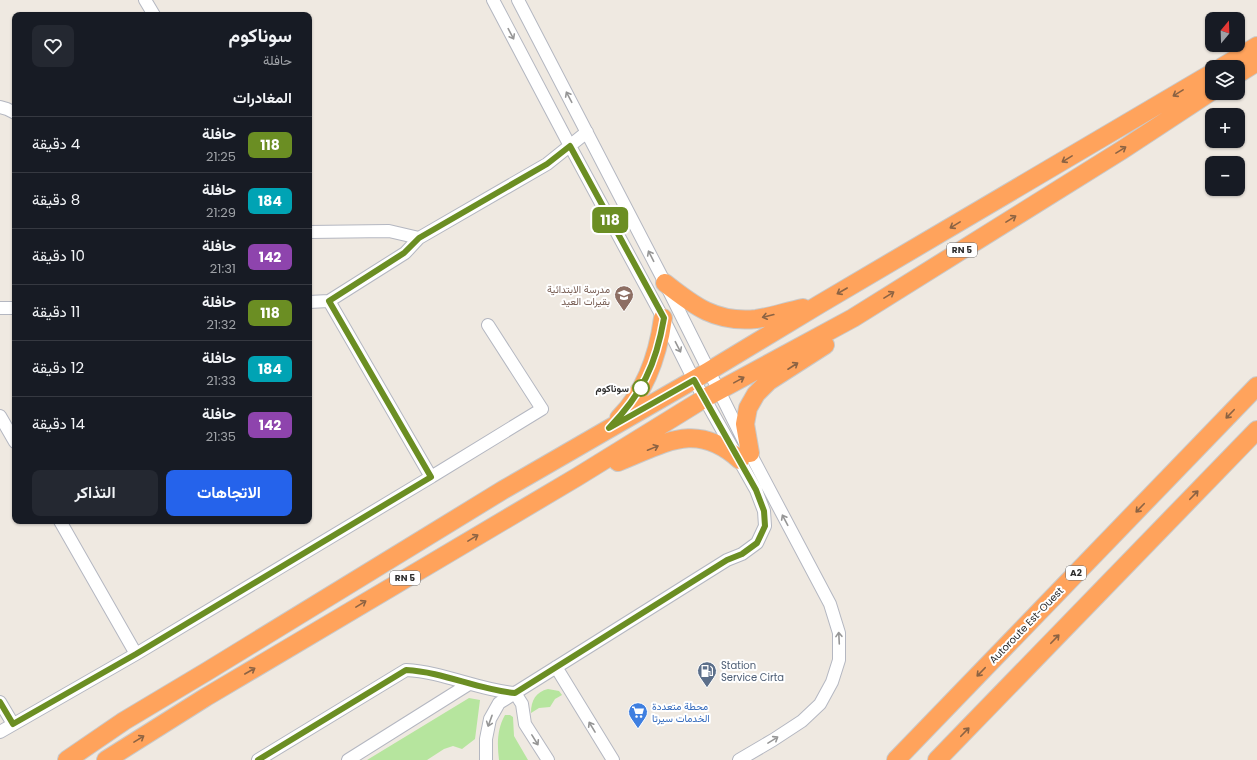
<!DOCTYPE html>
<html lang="ar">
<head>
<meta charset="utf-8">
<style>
	:root { --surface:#171b24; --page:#242831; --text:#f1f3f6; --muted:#9ea1a6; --line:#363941; --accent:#2563eb }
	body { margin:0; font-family:Poppins,Vazirmatn,sans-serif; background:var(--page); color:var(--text); direction:rtl; height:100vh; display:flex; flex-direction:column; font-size:15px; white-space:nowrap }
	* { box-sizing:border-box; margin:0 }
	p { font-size:13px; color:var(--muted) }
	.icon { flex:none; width:22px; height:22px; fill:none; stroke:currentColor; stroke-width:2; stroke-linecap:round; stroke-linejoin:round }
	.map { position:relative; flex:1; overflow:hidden; direction:ltr }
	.details { position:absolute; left:12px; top:12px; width:300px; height:512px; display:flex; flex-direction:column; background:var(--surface); border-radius:8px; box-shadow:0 1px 3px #0004; direction:rtl }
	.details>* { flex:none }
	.badge { padding:0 8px; border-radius:6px; font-size:14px; line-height:26px }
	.needle { width:26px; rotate:19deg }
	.tools { position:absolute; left:1205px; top:12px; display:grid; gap:8px }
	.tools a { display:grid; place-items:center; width:40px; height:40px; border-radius:8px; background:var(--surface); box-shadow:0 1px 3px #0004; font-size:20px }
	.map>.badge { position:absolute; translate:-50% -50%; box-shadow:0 0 0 2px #fff }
	h2 { padding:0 20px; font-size:15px; line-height:36px }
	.round { display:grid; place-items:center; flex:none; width:42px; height:42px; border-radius:8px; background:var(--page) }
	.head { display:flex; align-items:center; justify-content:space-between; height:68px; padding:0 20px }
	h1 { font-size:19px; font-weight:700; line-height:30px }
	.primary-button { display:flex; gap:8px; margin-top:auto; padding:8px 20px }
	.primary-button a { flex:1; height:46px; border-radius:8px; background:var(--accent); color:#fff; font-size:16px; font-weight:700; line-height:46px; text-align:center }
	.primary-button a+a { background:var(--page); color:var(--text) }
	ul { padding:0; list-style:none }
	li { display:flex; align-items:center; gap:12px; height:56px; padding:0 20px; border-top:1px solid var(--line) }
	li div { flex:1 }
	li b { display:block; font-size:15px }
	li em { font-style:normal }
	li .badge { min-width:44px; font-weight:700; text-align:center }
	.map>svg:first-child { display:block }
</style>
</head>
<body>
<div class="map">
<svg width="1257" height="760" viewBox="0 0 1257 760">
	<rect width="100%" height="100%" fill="#efe9e1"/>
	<path fill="#b6e59e" d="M548 689 559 691 562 695 555 699 550 707 539 708 531 713C531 700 536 692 548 689Z
		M469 698 480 700 475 739 462 749 453 746 444 749 427 760H367Z
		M505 715H510L513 717 514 736 528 760H499C497 744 497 729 505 715Z"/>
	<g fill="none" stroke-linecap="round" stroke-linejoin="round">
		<defs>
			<path id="minor" d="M145 0 154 15
				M518 0 665 283 750 453 830 604 839 633V660L832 682 820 704 802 721 773 740 739 760
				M0 107 7 109 15 113
				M309 232 389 231 419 238
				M309 302 329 301 405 253 419 238 547 164 587 132
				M0 308H15
				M0 416 15 442
				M431 477 542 409 488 325
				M60 521 136 654
				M556 667 613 760
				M0 702 13 724
				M0 732 136 654 431 477 329 301
				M258 760 406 670C444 672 478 690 515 693L727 560 742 554 757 543 765 526 764 511 756 490 694 380 663 318 570 146 493 0
				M348 760 469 684
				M486 760V739L490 719 499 703 515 693 522 704 525 724 548 760"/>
			<path id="highway" d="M1222 67 1257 46
				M1238 74 1257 62
				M665 283C694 306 716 323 756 319 771 317 788 311 803 308
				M619 418C646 391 658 355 663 318
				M750 453 745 424 748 408 756 394 769 381 825 345
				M618 462C664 444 696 420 740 460
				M67 760 124 721 206 672 503 490 709 371 820 304 1212 73
				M106 760 206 697 577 477 705 398 853 318 1122 150 1212 91
				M896 760 1257 386
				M937 760 1257 430"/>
		</defs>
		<use href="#minor" stroke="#b4b7c1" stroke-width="14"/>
		<use href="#highway" stroke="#c9c9c9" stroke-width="20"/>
		<use href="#minor" stroke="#fff" stroke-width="12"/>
		<use href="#highway" stroke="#ffa35c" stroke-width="18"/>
	</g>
	<defs><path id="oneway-shaft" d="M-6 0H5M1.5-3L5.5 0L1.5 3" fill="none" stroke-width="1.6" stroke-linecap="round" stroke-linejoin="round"/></defs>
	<g stroke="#969696">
		<use href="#oneway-shaft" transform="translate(511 34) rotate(62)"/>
		<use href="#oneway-shaft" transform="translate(569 97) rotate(-118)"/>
		<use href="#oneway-shaft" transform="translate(651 256) rotate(-117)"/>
		<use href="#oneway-shaft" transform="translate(678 347) rotate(63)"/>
		<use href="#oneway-shaft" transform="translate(785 520) rotate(-118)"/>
		<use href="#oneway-shaft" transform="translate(839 638) rotate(-93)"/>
		<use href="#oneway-shaft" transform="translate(490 721) rotate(110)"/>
		<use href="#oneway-shaft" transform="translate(592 727) rotate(-121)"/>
		<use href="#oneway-shaft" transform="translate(535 740) rotate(58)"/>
		<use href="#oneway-shaft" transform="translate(773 740) rotate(-32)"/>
	</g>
	<g stroke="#8c6343">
		<use href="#oneway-shaft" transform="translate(1178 93) rotate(149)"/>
		<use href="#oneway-shaft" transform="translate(1121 150) rotate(-32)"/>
		<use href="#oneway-shaft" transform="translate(1067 159) rotate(149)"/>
		<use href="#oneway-shaft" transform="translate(1011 219) rotate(-32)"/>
		<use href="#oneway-shaft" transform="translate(955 225) rotate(149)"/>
		<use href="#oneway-shaft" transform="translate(842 291) rotate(150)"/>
		<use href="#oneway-shaft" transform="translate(889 295) rotate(-32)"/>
		<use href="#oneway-shaft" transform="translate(768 316) rotate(166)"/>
		<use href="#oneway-shaft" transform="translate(793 366) rotate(-33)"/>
		<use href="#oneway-shaft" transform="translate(739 380) rotate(-29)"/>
		<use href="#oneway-shaft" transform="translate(1230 414) rotate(134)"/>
		<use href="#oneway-shaft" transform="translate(653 448) rotate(-22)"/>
		<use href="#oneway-shaft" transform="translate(1194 495) rotate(-46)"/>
		<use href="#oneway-shaft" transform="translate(1140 508) rotate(134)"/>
		<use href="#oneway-shaft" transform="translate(473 538) rotate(-31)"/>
		<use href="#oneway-shaft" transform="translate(361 604) rotate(-31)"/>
		<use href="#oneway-shaft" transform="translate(1055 639) rotate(-46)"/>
		<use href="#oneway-shaft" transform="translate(250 671) rotate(-30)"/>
		<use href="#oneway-shaft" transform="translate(981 672) rotate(134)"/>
		<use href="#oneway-shaft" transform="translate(965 732) rotate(-46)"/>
		<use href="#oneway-shaft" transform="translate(139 739) rotate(-32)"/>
	</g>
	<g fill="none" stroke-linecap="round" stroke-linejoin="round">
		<defs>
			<path id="line" d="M0 702 13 724 136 654 431 477 329 301 404 253 419 238 547 164 570 146 664 318C656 365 642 394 609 428L694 380 756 490 764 511 765 526 757 543 742 554 727 560 515 693C478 690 444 672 406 670L258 760"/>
		</defs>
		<use href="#line" stroke="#fff" stroke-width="9"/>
		<use href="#line" stroke="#6b8e23" stroke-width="6"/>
	</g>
	<defs>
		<symbol id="school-pin" viewBox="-11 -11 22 30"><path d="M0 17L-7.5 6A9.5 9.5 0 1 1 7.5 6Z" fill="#8d6e63" stroke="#fff"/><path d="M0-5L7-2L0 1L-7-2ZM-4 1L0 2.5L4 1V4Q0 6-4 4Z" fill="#fff"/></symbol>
		<symbol id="fuel-pin" viewBox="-11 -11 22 30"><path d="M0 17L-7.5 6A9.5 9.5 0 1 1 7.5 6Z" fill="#5c6f8a" stroke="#fff"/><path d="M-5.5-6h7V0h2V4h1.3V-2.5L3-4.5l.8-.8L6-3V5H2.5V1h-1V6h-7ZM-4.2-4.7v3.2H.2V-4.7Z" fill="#fff"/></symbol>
		<symbol id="supermarket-pin" viewBox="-11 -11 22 30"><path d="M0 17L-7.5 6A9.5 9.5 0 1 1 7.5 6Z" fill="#3f7fe0" stroke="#fff"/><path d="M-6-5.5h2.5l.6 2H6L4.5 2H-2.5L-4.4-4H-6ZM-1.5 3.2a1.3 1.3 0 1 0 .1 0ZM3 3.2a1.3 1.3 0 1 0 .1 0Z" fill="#fff"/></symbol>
	</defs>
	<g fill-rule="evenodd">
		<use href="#school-pin" x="613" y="284" width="22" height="30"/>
		<use href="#fuel-pin" x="696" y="660" width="22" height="30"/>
		<use href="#supermarket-pin" x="627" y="701" width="22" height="30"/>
	</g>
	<circle fill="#fff" stroke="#6b8e23" stroke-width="2" cx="641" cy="388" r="8"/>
	<g text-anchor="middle" stroke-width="4" stroke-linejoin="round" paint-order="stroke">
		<g fill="#fff" stroke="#6d6d6d" stroke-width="1">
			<rect x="947" y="243" width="30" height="14" rx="3"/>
			<rect x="1066" y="566" width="20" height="14" rx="3"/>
			<rect x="390" y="571" width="30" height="14" rx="3"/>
		</g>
		<g font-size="9" font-weight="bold" fill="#2e2e2e">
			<text x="962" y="253">RN 5</text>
			<text x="1076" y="576">A2</text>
			<text x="405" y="581">RN 5</text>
		</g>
		<g font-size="10" fill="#785e54" stroke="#fff" text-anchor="end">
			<text x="610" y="293">مدرسة الابتدائية<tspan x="610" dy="12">بقيرات العيد</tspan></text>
		</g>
		<g font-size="10" font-weight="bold" fill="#2e2e2e" stroke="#fff" text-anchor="end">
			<text x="629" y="392">سوناكوم</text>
		</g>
		<g font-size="10" fill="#2e2e2e" stroke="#fff">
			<text transform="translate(1026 625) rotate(-46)" y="4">Autoroute Est-Ouest</text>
		</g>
		<g font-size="10" fill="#4e5e75" stroke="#fff" text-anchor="start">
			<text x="721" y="669">Station<tspan x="721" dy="12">Service Cirta</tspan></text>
		</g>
		<g font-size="10" fill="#366cbe" stroke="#fff" text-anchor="start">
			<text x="652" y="710">محطة متعددة<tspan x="652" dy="12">الخدمات سيرتا</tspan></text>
		</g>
	</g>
</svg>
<div class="tools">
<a><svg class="needle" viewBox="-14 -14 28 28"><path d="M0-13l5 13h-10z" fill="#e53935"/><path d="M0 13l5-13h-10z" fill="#9ea1a6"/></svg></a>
<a><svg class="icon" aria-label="layers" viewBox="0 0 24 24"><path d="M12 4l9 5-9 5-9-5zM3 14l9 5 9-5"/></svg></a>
<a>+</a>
<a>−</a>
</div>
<b class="badge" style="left:610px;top:220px;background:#6b8e23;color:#fff">118</b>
<section class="details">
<div class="head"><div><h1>سوناكوم</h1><p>حافلة</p></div><a class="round"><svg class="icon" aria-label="heart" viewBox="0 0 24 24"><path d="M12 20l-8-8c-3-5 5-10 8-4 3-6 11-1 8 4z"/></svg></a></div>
<h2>المغادرات</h2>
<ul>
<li><span class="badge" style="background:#6b8e23;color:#fff">118</span><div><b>حافلة</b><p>21:25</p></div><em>4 دقيقة</em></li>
<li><span class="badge" style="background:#00a3b4;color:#fff">184</span><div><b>حافلة</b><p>21:29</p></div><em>8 دقيقة</em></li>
<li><span class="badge" style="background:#8e44ad;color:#fff">142</span><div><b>حافلة</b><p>21:31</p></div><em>10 دقيقة</em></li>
<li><span class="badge" style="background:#6b8e23;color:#fff">118</span><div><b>حافلة</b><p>21:32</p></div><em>11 دقيقة</em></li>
<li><span class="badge" style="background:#00a3b4;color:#fff">184</span><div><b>حافلة</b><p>21:33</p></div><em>12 دقيقة</em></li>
<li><span class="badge" style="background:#8e44ad;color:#fff">142</span><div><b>حافلة</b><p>21:35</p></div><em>14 دقيقة</em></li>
</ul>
<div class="primary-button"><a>الاتجاهات</a><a>التذاكر</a></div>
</section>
</div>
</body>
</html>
